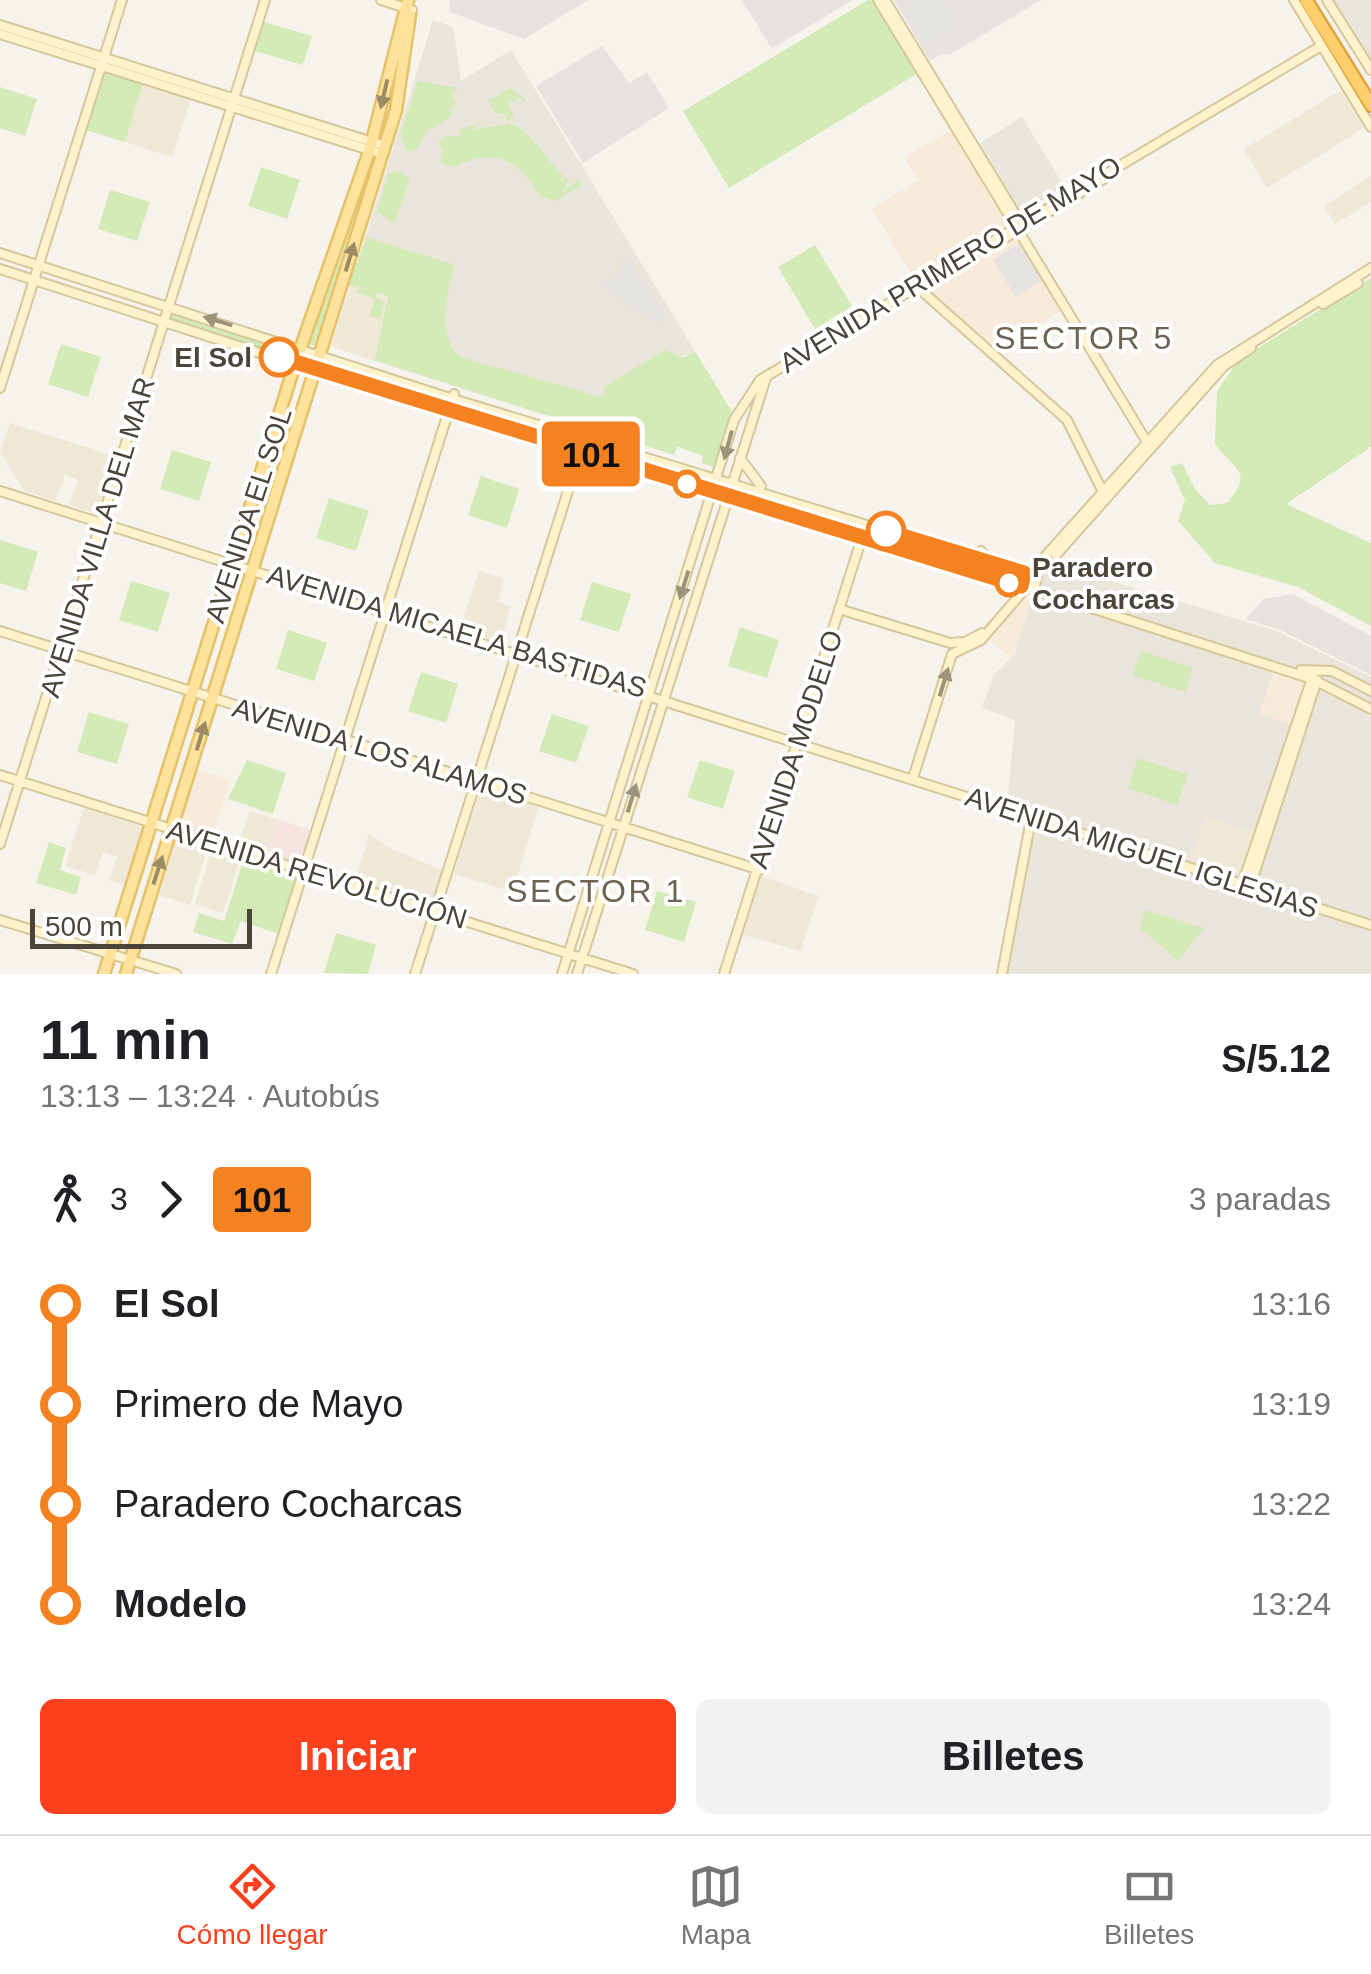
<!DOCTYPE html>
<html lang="es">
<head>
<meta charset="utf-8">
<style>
	:root { --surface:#fff; --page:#f2f2f2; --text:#202124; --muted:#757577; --line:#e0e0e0; --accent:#fc3f1d }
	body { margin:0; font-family:Arial,sans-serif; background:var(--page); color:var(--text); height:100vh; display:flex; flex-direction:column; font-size:38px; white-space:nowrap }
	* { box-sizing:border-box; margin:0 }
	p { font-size:32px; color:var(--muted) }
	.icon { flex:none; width:55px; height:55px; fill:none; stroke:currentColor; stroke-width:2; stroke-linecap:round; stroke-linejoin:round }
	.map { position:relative; height:974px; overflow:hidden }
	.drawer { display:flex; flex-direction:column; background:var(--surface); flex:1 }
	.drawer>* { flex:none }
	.badge { padding:0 20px; border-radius:8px; font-size:35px; line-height:65px }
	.scale { position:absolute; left:30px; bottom:25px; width:222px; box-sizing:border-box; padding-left:10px; border:5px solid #4b4439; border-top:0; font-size:28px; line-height:35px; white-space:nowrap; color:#4b4439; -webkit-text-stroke:8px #fff; paint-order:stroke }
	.map>.badge { position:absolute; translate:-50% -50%; box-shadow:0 0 0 5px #fff }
	.legs { display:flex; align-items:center; gap:15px; height:110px; padding:0 40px; font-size:32px }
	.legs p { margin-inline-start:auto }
	.summary { display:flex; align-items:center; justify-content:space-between; height:170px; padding:0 40px }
	h1 { font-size:55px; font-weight:600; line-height:75px }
	.cta { display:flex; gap:20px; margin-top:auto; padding:20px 40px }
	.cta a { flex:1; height:115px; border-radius:15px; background:var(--accent); color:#fff; font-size:40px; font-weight:600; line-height:115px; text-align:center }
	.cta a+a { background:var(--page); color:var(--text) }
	ul { padding:0 40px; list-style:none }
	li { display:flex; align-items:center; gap:35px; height:100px; font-size:38px }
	li i { display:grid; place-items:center; width:15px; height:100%; margin:0 12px; background:currentColor }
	li i::after { content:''; width:25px; height:25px; margin:-12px; border:8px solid; border-radius:50%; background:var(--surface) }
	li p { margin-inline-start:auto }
	li:first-child i { background:linear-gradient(#0000 50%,currentColor 0) }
	li:last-child i { background:linear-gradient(currentColor 50%,#0000 0) }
	.dock { display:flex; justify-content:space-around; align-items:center; height:140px; border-top:2px solid var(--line); background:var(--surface); font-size:28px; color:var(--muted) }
	.dock a { display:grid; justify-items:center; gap:5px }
	.dock .active { color:var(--accent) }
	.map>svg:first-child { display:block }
</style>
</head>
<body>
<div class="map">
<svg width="1371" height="974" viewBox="0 0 1371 974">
	<rect width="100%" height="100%" fill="#f6f3ec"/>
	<path fill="#eae5da" d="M1324 0H1371V77Z
		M433 20 453 27 461 81 511 50 695 351 603 387 611 405 587 428 374 361 388 296 351 284Z
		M1022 117 1064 186 1018 215 977 145Z
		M1048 562 1277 631 1371 677V974H1000L1032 819 1007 806 1015 720 982 708 994 675 1014 655 1032 595 1029 584Z"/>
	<path fill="#f7ead8" d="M952 129 1009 226 916 282 872 209 919 180 905 158Z
		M1019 234 1064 309 999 351 927 291Z
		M1026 594 1031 597 1012 658 990 641Z
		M1274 670 1306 680 1292 725 1259 714Z
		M197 769 230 780 212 839 179 828Z"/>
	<path fill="#e6e2dd" d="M449 0H588L524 39 450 12Z
		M742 0H852L772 49Z
		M894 0H1041L949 55 942 54 930 61Z
		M602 46 629 83 647 72 669 108 583 163 536 86Z
		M1293 594 1371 636V675L1280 630 1245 619 1264 599Z"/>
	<path fill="#efe8d6" d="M143 84 191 99 172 157 125 142Z
		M1341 90 1364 128 1267 188 1244 149Z
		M1371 176V202L1335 224 1324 206Z
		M351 284 388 296 374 361 331 346Z
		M10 423 114 456 97 514 69 505 78 480 65 475 55 501 24 491 0 452Z
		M479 571 504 579 498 602 511 606 500 642 460 630Z
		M480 788 538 807 513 892 454 874Z
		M84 807 143 827 125 885 110 880 117 856 103 852 95 875 65 866Z
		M250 811 279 820 267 857 255 854 254 847H238Z
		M1205 817 1256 833 1242 875 1192 859Z
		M369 833 389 848 445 871 434 905 355 883Z
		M177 837 208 846 190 905 159 895Z
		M212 848 241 857 223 913 195 904Z
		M761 876 818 896 801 951 743 935Z"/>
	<path fill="#f6e3e0" d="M279 820 313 831 301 867 267 857Z"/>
	<path fill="#d2eab5" d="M868 0H874L918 73 729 188 683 111Z
		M261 21 312 36 303 65 251 50Z
		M102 71 143 84 125 142 83 129Z
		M418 81 459 88 451 93 457 105 449 109 452 116 426 132 415 152 406 149 400 134Z
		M0 87 37 99 25 136 0 128Z
		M510 88 525 99V103L519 96 514 102 510 98 507 104 514 115 507 123C529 126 544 158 562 174V185L564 178 569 179 562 193 579 179 582 184 555 201 539 195C519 158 492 148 454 167L440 162 443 151 438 142 448 136 460 137 459 130 481 123 471 130 507 124 505 114 496 113 488 101Z
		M379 154 318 347 306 343 370 155Z
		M261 167 300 180 287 219 248 206Z
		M397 171 410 179 395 223 377 212 388 173Z
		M110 190 150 202 137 241 98 229Z
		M360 236 364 237 355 268 366 237 455 265C447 288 437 344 461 357L597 396H606L603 388 665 350 683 358 695 351 732 412 715 467 701 463 703 456 677 446 674 455 621 438 620 430 612 436 375 360 388 296 377 292 376 298 385 301 380 319 370 316 375 299 357 293 359 286H349L347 278Z
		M815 245 852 306 815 329 778 267Z
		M1371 278V447L1286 504 1371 543V626L1298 587 1215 563 1178 521 1185 500 1170 467 1182 463 1195 489 1210 505 1227 503C1255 470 1234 471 1215 444L1217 391 1239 360 1247 358 1248 354Z
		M173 308 297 347 292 359 169 321Z
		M61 344 101 357 88 397 48 384Z
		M172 450 211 462 199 501 160 489Z
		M481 476 519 489 507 528 468 515Z
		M329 498 369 511 356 551 316 538Z
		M0 540 38 552 26 591 0 583Z
		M131 581 170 593 158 632 119 620Z
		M592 582 631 594 619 632 580 620Z
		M740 627 779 640 767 678 728 666Z
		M288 630 327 643 314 681 276 669Z
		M1141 651 1193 668 1185 692 1133 675Z
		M421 672 458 684 446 723 408 711Z
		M89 712 129 724 117 764 77 752Z
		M552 714 589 726 576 763 539 751Z
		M1138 758 1188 775 1177 805 1128 788Z
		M247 760 286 773 273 814 228 799Z
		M700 760 735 771 723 809 687 797Z
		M49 842 66 848 60 870 81 877 76 895 36 883Z
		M247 860 298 878 278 934 241 921 232 944 193 932 199 913 224 921 243 861Z
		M657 891 696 902 684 942 645 930Z
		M1145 910 1204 928 1178 961 1140 928Z
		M336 933 376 945 368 974 324 973Z"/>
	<path fill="#e5e3e0" d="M912 0H944L960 26 927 46 902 6Z
		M1021 242 1044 279 1016 297 993 260Z
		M628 257 666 320V324L638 313 600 285 623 271 619 263Z"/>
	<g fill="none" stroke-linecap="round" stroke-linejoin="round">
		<defs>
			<path id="secondary" d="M381 0 412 10
				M878 0 1147 442
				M885 0 1022 225
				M1294 0 1371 127
				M1327 0 1371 70
				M0 25 385 146
				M0 34 382 154
				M998 242 1110 175
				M0 253 453 399 1024 573
				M0 269 303 367 1021 586
				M915 285 1067 420 1103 492
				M1323 304 1358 283
				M0 388 122 0
				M740 458 761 486
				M0 491 1371 925
				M981 551 991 563
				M1056 555 1224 366 1251 348
				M1031 572 1217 365 1371 268
				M1032 589 1312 679 1371 709
				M839 609 950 643 965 642 982 633
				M0 631 760 870
				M1301 670 1332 671 1371 691
				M0 775 633 974
				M913 778 952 654 981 640 1025 589 1034 588 1037 578 1031 572 1020 577 1025 589
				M0 844 265 0
				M1242 885 1313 675
				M1250 887 1317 680
				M0 920 176 974
				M271 974 454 394
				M415 974 586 434
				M562 974 734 420 760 380 1321 46
				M577 974 766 378
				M724 974 863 534
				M1002 974 1032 814"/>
			<path id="primary" d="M104 974 295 364 370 149 408 0
				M126 974 396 110 410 15"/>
			<path id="highway" d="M1306 0 1371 105"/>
		</defs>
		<use href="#secondary" stroke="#d6c79b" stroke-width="12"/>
		<use href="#primary" stroke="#e6c16a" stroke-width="15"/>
		<use href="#highway" stroke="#e0a43c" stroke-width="16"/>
		<use href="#secondary" stroke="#fff3cd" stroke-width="8"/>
		<use href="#primary" stroke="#ffe39c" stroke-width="10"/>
		<use href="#highway" stroke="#ffcf6e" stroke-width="11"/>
	</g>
	<defs><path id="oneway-solid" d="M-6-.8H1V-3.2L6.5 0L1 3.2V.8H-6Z" transform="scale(2.5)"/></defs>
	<g fill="#9c8c66">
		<use href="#oneway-solid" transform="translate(384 94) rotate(103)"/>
		<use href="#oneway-solid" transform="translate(350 257) rotate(-73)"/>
		<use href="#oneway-solid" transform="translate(201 736) rotate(-73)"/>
		<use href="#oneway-solid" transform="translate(158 870) rotate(-72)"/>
	</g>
	<g fill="#9c937c">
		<use href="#oneway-solid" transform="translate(218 321) rotate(-163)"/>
		<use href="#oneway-solid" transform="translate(728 445) rotate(105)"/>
		<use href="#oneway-solid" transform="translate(684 585) rotate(107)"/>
		<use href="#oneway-solid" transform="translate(944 682) rotate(-73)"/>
		<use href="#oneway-solid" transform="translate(632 798) rotate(-73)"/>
	</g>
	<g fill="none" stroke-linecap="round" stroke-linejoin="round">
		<defs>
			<path id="line-1" d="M279 357 1021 586 1024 573 886 531"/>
		</defs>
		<use href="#line-1" stroke="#fff" stroke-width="22"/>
		<use href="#line-1" stroke="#f58220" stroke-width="15"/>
	</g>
	<g fill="#fff" stroke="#f58220" stroke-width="5">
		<circle cx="279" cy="357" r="18"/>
		<circle cx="687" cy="484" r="12"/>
		<circle cx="886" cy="531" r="18"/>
		<circle cx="1009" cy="583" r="12"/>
	</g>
	<g text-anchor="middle" stroke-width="8" stroke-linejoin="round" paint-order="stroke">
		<g font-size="28" fill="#4b4439" stroke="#fff">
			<text transform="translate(950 264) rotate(-31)" y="10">AVENIDA PRIMERO DE MAYO</text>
			<text transform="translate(248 515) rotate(-72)" y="10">AVENIDA EL SOL</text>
			<text transform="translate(97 537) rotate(-73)" y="10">AVENIDA VILLA DEL MAR</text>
			<text transform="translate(457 631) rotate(17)" y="10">AVENIDA MICAELA BASTIDAS</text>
			<text transform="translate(795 749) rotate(-72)" y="10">AVENIDA MODELO</text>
			<text transform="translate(380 751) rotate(17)" y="10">AVENIDA LOS ALAMOS</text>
			<text transform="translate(1142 852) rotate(18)" y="10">AVENIDA MIGUEL IGLESIAS</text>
			<text transform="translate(317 874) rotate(17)" y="10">AVENIDA REVOLUCIÓN</text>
		</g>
		<g font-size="28" font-weight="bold" fill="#4b4439" stroke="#fff" text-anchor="end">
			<text x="252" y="367">El Sol</text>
			<text x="1032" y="577" text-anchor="start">Paradero<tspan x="1032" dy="32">Cocharcas</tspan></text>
		</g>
		<g font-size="32" letter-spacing="2.5" fill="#6e6250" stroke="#fff">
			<text x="1084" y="349">SECTOR 5</text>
			<text x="596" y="902">SECTOR 1</text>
		</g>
	</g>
</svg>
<div class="scale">500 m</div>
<b class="badge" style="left:591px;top:454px;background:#f58220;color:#111">101</b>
</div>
<section class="drawer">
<div class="summary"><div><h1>11 min</h1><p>13:13 – 13:24 · Autobús</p></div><b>S/5.12</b></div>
<div class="legs"><svg class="icon" aria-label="walk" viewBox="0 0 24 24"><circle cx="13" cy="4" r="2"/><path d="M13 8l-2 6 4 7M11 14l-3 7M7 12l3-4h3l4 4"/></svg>3<svg class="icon" aria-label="forward" viewBox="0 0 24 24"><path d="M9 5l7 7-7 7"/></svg><b class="badge" style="background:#f58220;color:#111">101</b><p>3 paradas</p></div>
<ul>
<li><i style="color:#f58220"></i><b>El Sol</b><p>13:16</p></li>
<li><i style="color:#f58220"></i><span>Primero de Mayo</span><p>13:19</p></li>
<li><i style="color:#f58220"></i><span>Paradero Cocharcas</span><p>13:22</p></li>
<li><i style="color:#f58220"></i><b>Modelo</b><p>13:24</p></li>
</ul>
<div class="cta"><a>Iniciar</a><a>Billetes</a></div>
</section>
<nav class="dock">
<a class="active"><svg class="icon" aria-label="directions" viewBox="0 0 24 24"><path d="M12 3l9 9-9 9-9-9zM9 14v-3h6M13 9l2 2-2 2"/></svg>Cómo llegar</a>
<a><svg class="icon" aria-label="map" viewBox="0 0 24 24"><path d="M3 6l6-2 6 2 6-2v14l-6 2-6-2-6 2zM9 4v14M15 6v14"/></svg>Mapa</a>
<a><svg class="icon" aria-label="tickets" viewBox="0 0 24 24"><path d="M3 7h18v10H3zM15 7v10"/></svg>Billetes</a>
</nav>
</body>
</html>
